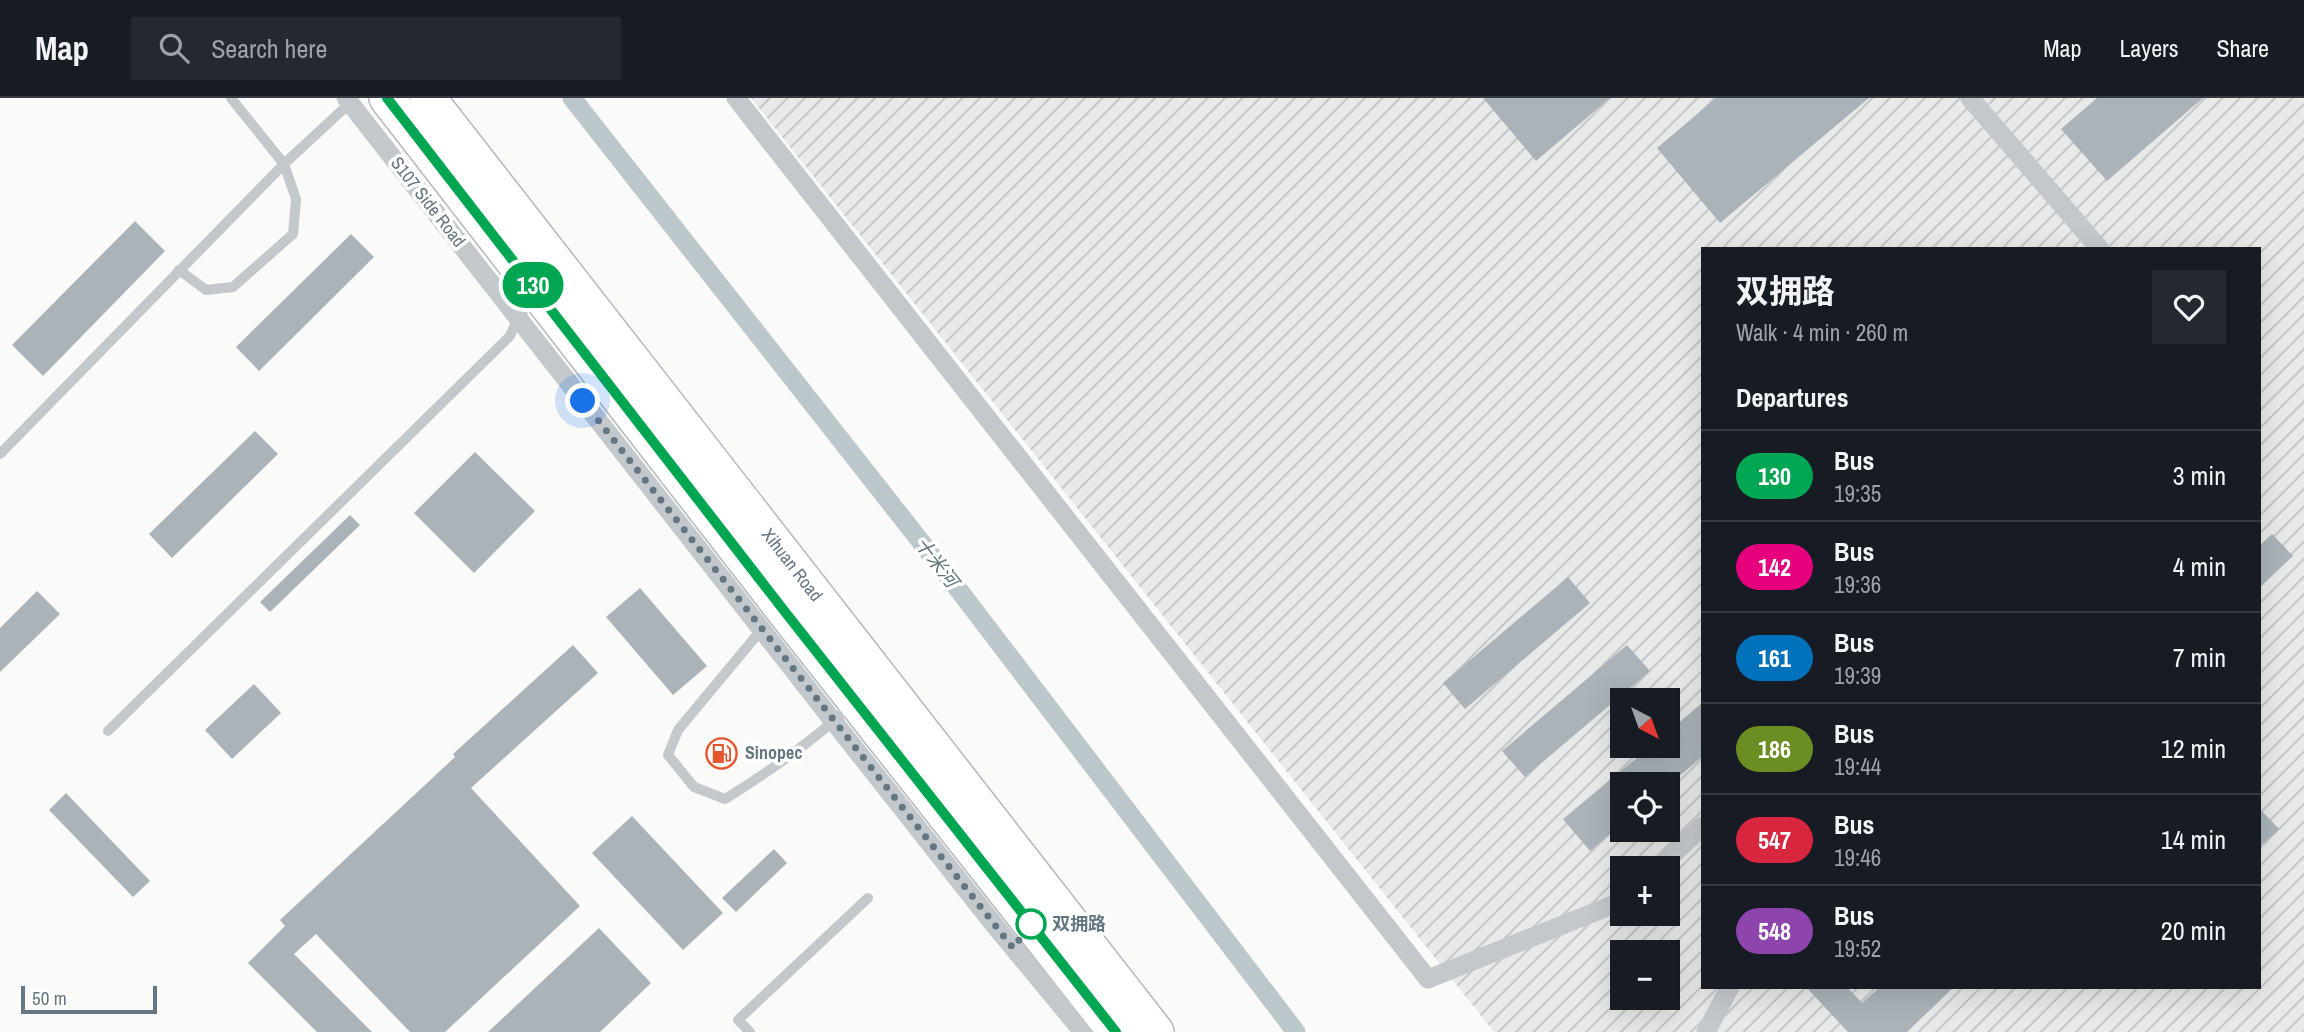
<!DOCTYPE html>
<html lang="en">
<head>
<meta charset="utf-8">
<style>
	:root { --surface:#171b24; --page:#242831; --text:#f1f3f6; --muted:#9ea1a6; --line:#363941 }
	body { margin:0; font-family:"Archivo Narrow","Noto Sans SC",sans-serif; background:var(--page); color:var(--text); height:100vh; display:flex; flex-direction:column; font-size:26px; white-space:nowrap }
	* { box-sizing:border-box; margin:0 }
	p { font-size:23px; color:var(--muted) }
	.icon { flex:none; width:38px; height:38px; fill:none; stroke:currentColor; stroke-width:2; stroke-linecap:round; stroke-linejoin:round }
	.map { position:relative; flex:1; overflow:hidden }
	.sheet { position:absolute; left:1701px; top:149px; width:560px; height:742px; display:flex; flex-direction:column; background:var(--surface); border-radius:0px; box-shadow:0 7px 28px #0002 }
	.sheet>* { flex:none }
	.badge { padding:0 14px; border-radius:23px; font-size:24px; line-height:46px }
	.needle { width:46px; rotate:139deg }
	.buttons { position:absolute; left:1610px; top:590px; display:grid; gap:14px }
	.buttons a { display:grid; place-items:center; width:70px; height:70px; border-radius:0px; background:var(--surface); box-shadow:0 7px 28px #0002; font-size:35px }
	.scale { position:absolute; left:21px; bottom:18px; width:136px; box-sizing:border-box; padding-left:7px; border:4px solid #657683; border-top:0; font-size:19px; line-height:24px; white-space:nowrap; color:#657683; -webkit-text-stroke:5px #fff; paint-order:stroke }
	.you { position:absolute; width:35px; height:35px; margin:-18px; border:5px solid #fff; border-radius:50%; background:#1a73e8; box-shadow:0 0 0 10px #1a73e833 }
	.map>.badge { position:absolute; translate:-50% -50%; box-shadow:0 0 0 4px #fff }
	h2 { padding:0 35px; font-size:26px; line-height:63px }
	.round { display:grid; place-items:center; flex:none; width:74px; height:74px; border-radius:0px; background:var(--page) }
	.summary { display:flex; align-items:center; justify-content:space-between; height:119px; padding:0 35px }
	h1 { font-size:33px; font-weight:700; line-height:52px }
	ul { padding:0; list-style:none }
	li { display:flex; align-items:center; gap:21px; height:91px; padding:0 35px; border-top:2px solid var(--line) }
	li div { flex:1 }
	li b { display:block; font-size:26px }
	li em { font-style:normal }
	li .badge { min-width:77px; font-weight:700; text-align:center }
	header { display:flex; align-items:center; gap:42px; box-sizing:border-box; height:98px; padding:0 35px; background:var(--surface); border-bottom:2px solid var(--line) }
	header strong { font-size:33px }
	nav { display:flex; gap:38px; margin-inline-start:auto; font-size:24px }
	.search { width:490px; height:63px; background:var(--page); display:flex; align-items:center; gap:18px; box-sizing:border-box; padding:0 24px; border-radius:0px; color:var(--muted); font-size:26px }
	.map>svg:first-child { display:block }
</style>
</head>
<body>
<header>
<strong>Map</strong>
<div class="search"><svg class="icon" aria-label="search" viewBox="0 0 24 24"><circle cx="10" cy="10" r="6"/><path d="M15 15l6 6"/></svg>Search here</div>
<nav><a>Map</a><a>Layers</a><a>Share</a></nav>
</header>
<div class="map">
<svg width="2304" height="934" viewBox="0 0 2304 934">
	<defs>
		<pattern id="industrial-furrows" width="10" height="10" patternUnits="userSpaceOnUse" patternTransform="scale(1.75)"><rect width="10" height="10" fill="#e8e9e9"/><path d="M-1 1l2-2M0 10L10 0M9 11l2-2" fill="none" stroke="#c0c1c2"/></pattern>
	</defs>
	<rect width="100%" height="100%" fill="#fafaf8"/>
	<path fill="url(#industrial-furrows)" fill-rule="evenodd" d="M751 0H2304V934H1494ZM1703 150H2259V889H1703ZM1622 602H1668V648H1622ZM1622 686H1668V732H1622ZM1622 770H1668V816H1622ZM1622 854H1668V900H1622Z"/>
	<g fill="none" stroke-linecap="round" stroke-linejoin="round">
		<path stroke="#bbc7cb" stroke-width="19" d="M572 0 958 491 1296 934"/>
	</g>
	<path fill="#aab3b9" d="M1483 0H1610L1536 63Z
		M1716 0H1869L1720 125 1657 50Z
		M2097 0H2203L2107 83 2061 31Z
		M135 123 165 153 43 278 12 247Z
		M351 136 374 159 259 273 236 249Z
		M255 333 278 356 172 460 149 436Z
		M475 354 535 413 474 475 414 415Z
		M350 417 360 427 270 514 260 504Z
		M2272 436 2293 458 2259 490V448Z
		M1568 479 1590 505 1465 611 1443 585Z
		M640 490 707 568 673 597 606 519Z
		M37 493 60 516 0 574V530Z
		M573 547 598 575 471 690 580 808 445 934H410L316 836 294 856 372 934H317L248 865 285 828 280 822 455 659 453 656Z
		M1627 547 1650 573 1525 679 1502 653Z
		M254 586 281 615 232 661 205 632Z
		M1703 604V658L1670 686H1622V726L1590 753 1563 721 1651 648H1668V634Z
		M66 695 150 783 133 799 49 712Z
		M2259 710 2279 731 2259 749Z
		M632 718 723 815 683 852 592 755Z
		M774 751 787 765 736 814 722 800Z
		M599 830 651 885 600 934H488Z
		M1806 889H1847L1862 905 1880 889H1954L1907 934H1848Z"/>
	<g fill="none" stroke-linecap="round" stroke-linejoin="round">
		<defs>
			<g id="highway">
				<path d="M387 0 782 510 1116 934"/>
				<path id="s1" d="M428 0 1156 934"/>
			</g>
		</defs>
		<use href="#highway" stroke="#b4b9bd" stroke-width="38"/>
		<path stroke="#c3c8cc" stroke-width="10" d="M179 172 206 192 233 189 293 136 296 101 284 66 231 0
			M0 356 284 66 352 3
			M762 531 678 632 668 657 694 689 725 701C770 673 813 643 852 607
			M108 633 510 238 518 220 533 198
			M750 934 738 922 868 800"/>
		<path stroke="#c3c8cc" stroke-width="19" d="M346 0 834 624 996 829 1083 934
			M736 0 1428 881 1622 803
			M1970 0 2099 150
			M1658 770 1703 728
			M1706 934 1730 889"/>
		<use href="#highway" stroke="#fff" stroke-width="35"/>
	</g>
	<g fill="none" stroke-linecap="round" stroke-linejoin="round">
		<defs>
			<path id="line" d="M387 0 782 510 1116 934"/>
		</defs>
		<use href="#line" stroke="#fff" stroke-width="16"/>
		<use href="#line" stroke="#00a651" stroke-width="10"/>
		<path stroke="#657683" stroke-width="7" stroke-dasharray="0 12.6" d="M583 303 1013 850 1031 826"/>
	</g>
	<defs>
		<symbol id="fuel-ring" viewBox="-11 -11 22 22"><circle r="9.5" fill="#fff" stroke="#e4572e" stroke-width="1.5"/><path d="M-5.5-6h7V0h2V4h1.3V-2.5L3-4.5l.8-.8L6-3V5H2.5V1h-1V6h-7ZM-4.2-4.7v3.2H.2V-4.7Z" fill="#e4572e"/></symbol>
	</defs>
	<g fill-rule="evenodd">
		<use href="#fuel-ring" x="704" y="638" width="35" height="35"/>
	</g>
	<circle fill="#fff" stroke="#00a651" stroke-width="3.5" cx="1031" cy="826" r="14"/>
	<g text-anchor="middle" stroke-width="7" stroke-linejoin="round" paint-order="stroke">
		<g font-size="18" fill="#657683" stroke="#fff">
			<text transform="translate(428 104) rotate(52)" y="6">S107 Side Road</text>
			<text dy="6" stroke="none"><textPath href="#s1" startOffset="592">Xihuan Road</textPath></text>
		</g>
		<g font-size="18" font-weight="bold" fill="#657683" stroke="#fff" text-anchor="start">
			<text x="745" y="661">Sinopec</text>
		</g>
		<g font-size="18" font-weight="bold" fill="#657683" stroke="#fff" text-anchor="start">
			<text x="1052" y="832">双拥路</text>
		</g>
		<g font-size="19" font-style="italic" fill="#60757c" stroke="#fff">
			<text transform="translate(937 464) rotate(52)" y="7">十米河</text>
		</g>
	</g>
</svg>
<div class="buttons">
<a><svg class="needle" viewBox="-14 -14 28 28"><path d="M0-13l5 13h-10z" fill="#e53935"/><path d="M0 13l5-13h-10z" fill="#9ea1a6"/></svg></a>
<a><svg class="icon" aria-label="locate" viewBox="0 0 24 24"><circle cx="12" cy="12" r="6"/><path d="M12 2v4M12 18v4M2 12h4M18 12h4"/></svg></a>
<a>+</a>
<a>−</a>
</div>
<div class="scale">50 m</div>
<div class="you" style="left:583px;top:303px"></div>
<b class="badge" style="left:533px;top:187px;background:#00a651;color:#fff">130</b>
<section class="sheet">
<div class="summary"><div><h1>双拥路</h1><p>Walk · 4 min · 260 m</p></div><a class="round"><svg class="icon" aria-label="heart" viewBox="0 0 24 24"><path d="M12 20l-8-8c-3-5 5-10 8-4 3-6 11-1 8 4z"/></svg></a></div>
<h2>Departures</h2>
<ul>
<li><span class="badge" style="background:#00a651;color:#fff">130</span><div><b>Bus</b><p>19:35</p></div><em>3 min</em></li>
<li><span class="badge" style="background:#e6007e;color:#fff">142</span><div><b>Bus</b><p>19:36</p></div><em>4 min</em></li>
<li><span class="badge" style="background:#0072bc;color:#fff">161</span><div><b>Bus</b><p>19:39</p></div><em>7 min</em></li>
<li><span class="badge" style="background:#6b8e23;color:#fff">186</span><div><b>Bus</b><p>19:44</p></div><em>12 min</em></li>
<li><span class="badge" style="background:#d7263d;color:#fff">547</span><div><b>Bus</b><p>19:46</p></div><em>14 min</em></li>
<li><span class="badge" style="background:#8e44ad;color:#fff">548</span><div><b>Bus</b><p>19:52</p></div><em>20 min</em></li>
</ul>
</section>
</div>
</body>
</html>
